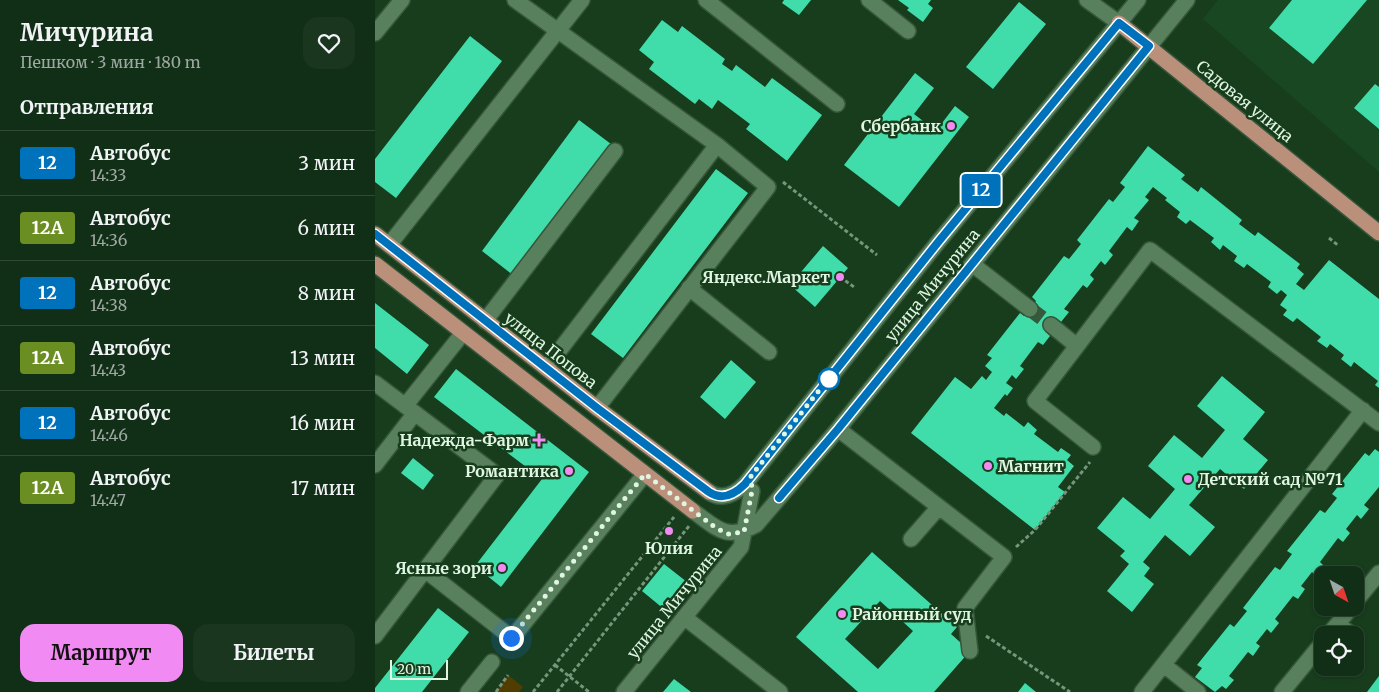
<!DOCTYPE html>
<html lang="ru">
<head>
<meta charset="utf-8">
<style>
	:root { --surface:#112e16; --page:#1a361f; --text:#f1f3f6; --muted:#9ca8a1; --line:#304a35; --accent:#f28af3 }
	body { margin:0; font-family:Merriweather,serif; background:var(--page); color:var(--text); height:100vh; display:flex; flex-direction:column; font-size:19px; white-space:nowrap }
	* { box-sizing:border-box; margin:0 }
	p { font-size:16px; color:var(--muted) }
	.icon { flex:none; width:28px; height:28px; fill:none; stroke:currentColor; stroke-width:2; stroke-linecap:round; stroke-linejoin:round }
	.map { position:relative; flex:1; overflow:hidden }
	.side { display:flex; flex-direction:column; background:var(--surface); width:375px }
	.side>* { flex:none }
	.badge { padding:0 10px; border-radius:4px; font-size:18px; line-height:32px }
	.needle { width:32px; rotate:140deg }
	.buttons { position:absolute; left:939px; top:566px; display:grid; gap:10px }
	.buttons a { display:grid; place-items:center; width:50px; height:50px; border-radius:10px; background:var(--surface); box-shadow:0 1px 4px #0004,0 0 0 1px var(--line); font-size:25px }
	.scale { position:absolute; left:15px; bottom:12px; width:58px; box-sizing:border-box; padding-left:5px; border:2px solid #e0f6e2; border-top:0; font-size:14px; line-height:18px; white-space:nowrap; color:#e0f6e2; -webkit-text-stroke:4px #173d1d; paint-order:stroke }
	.you { position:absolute; width:25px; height:25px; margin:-12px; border:4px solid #fff; border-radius:50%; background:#1a73e8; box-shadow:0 0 0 8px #1a73e833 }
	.map>.badge { position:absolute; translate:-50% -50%; box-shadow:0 0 0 2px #fff }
	h2 { padding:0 20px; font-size:19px; line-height:45px }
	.round { display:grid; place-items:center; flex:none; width:52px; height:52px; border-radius:15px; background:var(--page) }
	.overview { display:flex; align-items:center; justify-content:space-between; height:85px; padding:0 20px }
	h1 { font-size:24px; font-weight:700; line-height:38px }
	.cta { display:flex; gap:10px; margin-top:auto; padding:10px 20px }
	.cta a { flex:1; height:58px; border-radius:15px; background:var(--accent); color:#111; font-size:20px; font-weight:700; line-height:58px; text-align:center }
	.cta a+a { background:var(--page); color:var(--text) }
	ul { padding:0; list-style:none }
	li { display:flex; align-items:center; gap:15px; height:65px; padding:0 20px; border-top:1px solid var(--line) }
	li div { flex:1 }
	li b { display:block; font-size:19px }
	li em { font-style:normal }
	li .badge { min-width:55px; font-weight:700; text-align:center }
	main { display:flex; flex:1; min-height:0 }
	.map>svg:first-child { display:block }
</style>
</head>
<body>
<main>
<section class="side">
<div class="overview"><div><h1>Мичурина</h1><p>Пешком · 3 мин · 180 m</p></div><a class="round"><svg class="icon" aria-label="heart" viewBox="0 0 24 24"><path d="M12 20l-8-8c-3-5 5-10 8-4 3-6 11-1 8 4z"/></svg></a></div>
<h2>Отправления</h2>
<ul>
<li><span class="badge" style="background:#0072bc;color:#fff">12</span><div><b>Автобус</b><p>14:33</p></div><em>3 мин</em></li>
<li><span class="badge" style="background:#6b8e23;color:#fff">12А</span><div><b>Автобус</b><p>14:36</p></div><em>6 мин</em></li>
<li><span class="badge" style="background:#0072bc;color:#fff">12</span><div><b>Автобус</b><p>14:38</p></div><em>8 мин</em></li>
<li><span class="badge" style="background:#6b8e23;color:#fff">12А</span><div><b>Автобус</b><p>14:43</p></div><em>13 мин</em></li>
<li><span class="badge" style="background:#0072bc;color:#fff">12</span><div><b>Автобус</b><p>14:46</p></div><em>16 мин</em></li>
<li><span class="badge" style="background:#6b8e23;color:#fff">12А</span><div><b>Автобус</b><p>14:47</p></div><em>17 мин</em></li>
</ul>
<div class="cta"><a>Маршрут</a><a>Билеты</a></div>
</section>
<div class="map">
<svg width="1004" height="692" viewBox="0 0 1004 692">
	<rect width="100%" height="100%" fill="#173d1d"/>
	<path fill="#194721" d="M843 0H1004V172L828 19Z"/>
	<path fill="#523d00" d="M133 675 148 687 144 692H121Z"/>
	<path fill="#40dcaa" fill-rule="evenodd" d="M409 0H436L424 15 407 3Z
		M523 0H556L553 4 558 8 548 22 532 10 534 8Z
		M917 0H992L938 64 894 28Z
		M644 2 671 24 618 89 591 67Z
		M287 20 303 32 307 26 350 59 347 64 357 71 361 65 390 87 397 78 447 115 412 161 371 129 375 124 343 100 337 109 324 99 320 104 274 69 279 62 264 50Z
		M95 36 127 61 21 198 0 182V159Z
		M540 73 559 88 539 114 561 131 580 106 594 117 524 207 469 165Z
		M1000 84 1004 87V129L979 108Z
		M204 120 236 144 138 275 107 251Z
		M773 146 810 175 806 179 823 192 826 187 867 220 864 224 880 236 883 232 925 264 922 268 929 274 921 284 929 290 954 260 1004 299V388L1000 385 1003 381 979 362 976 367 966 359 969 355 955 344 952 348 942 341 946 337 922 318 918 322 908 315 912 310 905 305 912 295 906 290 902 294 893 287 896 282 872 264 869 268 859 261 862 256 848 245 845 250 836 242 839 238 815 220 811 224 802 217 805 212 790 200 792 198 778 187 770 197 774 200 759 218 764 221 757 231 752 227 734 251 738 255 730 265 726 261 715 275 719 279 712 288 708 285 689 309 694 312 686 322 681 318 671 332 675 336 668 345 663 342 645 366 649 369 641 379 637 375 631 383 638 388 632 396 630 394 619 408 629 416 631 413 649 427 653 422 662 430 659 434 683 452 686 448 696 455 692 460 699 466 683 487 690 492 660 530 536 433 580 377 596 389 607 376 611 380 617 372 610 366 617 358 612 355 645 313 649 316 655 309 661 301 657 297 689 256 694 259 706 244 702 240 734 199 738 202 750 187 745 183Z
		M341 169 373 193 248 358 216 334Z
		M448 246 473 268 440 307 415 285Z
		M0 303 54 345 32 374 0 348Z
		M356 360 381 382 350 419 325 397Z
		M81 369 214 472 126 587 100 566 167 479 59 397Z
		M847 376 890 412 868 439 893 460 869 489 845 469 814 505 840 527 815 556 790 535 768 562 775 568 769 576 779 584 757 612 732 591 754 564 745 556 750 551 722 528 748 497 775 519 800 489 773 466 799 435 827 458 850 430 822 406Z
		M1000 449 1004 452V487L989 505 994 509 986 519 982 515 971 529 975 533 968 542 963 538 945 562 949 566 941 576 937 572 926 586 930 589 923 599 918 596 900 619 904 623 896 633 892 629 881 643 885 646 878 656 873 652 854 676 859 680 851 689 847 686 840 692 820 677 827 668 822 665 855 624 859 627 872 611 868 608 900 567 905 570 917 554 912 551 945 510 950 513 962 498 957 494 990 453 994 456Z
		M38 458 59 475 48 490 26 473Z
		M497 552 582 627 576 634 595 651 559 692H483L421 637ZM505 601 538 631 503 669 470 639Z
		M289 564 312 582 290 610 267 591Z
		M63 608 94 632 47 692H0V688Z
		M1004 676V692H992Z
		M299 679 316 692H288Z
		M650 683 661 692H643Z"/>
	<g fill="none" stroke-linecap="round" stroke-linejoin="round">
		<path stroke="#35593b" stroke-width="15" stroke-dasharray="15 8" stroke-linecap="butt" d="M655 309 676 325"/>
		<defs>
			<path id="minor" d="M140 0 342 145 393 187 222 408
				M331 0 462 104
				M494 0 533 31
				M712 0 744 23
				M0 33 27 0
				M14 245 207 0
				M597 264 655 309
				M314 288 394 352
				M110 321 240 151
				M676 325 702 346 775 250 1004 423
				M702 346 660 401 718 447
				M171 368 342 145
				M0 383 122 475 0 636
				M30 406 88 333
				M463 429 629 557 590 608 595 651
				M0 465 40 413
				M334 492C347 501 360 494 370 484L564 241 763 0
				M318 511C343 529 351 541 381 525L463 429 812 0
				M536 539 564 507
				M50 570 137 638 270 474
				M980 602 1004 573
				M309 617 405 692
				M963 624 977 635
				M953 635 976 608
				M789 665 823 692
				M93 692 117 662
				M249 692 366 547 377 491
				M767 692 988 410
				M907 692 948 642"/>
			<path id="major" d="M744 23 1004 233
				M0 234 222 408 334 492
				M0 264 318 511"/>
		</defs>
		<use href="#minor" stroke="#36563a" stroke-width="18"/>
		<use href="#major" stroke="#36563a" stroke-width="18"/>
		<path stroke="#76957b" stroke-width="3" stroke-dasharray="4 2.5" stroke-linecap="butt" d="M408 182 502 255
			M954 238 964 246
			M465 277 479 287
			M641 547 660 530 715 462
			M611 636 695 692
			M180 665 214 692
			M121 692 133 675
			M158 692 299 517
			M182 692 314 526"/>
		<use href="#minor" stroke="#58805c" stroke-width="15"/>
		<use href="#major" stroke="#ba907b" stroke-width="15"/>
	</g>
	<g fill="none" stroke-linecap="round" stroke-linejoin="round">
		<defs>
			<path id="line" d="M0 234 222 408 334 492C347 501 360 494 370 484L564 241 744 23 774 46 463 429 404 498"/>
		</defs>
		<use href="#line" stroke="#fff" stroke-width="11"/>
		<use href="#line" stroke="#0072bc" stroke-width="8"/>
		<path stroke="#e0f6e2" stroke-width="5" stroke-dasharray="0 9" d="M136 638 270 474 341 528 353 534 369 532 377 491 376 476 458 373 454 379"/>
	</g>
	<g fill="#f28af3" stroke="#173d1d" stroke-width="2">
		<circle cx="576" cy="126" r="5"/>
		<circle cx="465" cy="277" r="5"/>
		<path d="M161.5 432.5h5v5h5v5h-5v5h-5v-5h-5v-5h5z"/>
		<circle cx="613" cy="466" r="5"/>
		<circle cx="194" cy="471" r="5"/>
		<circle cx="813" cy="479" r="5"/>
		<circle cx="294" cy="531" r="5"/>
		<circle cx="127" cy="568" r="5"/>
		<circle cx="467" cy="614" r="5"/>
	</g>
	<circle fill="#fff" stroke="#0072bc" stroke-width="2.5" cx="454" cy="379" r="10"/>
	<g text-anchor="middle" stroke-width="5" stroke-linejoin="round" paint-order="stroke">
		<g font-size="16" fill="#e0f6e2" stroke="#173d1d">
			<text transform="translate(870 101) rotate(39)" y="6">Садовая улица</text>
			<text transform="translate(557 285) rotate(-51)" y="6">улица Мичурина</text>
			<text transform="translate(176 350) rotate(38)" y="6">улица Попова</text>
			<text transform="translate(299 602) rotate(-51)" y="6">улица Мичурина</text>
		</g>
		<g font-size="16" font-weight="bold" fill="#e0f6e2" stroke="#173d1d" text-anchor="end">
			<text x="566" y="132">Сбербанк</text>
			<text x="455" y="283">Яндекс.Маркет</text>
			<text x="154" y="446">Надежда-Фарм</text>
			<text x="623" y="472" text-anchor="start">Магнит</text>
			<text x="184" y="477">Романтика</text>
			<text x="823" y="485" text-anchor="start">Детский сад №71</text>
			<text x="294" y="554" text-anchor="middle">Юлия</text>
			<text x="117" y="574">Ясные зори</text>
			<text x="477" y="620" text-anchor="start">Районный суд</text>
		</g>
	</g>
</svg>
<div class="buttons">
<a><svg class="needle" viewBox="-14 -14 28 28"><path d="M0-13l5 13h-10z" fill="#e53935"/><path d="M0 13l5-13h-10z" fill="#9ca8a1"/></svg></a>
<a><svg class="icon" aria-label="locate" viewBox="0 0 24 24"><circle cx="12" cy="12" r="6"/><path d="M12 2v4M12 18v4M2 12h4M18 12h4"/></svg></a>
</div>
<div class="scale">20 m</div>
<div class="you" style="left:136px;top:638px"></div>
<b class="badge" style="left:606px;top:190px;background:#0072bc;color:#fff">12</b>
</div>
</main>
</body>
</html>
